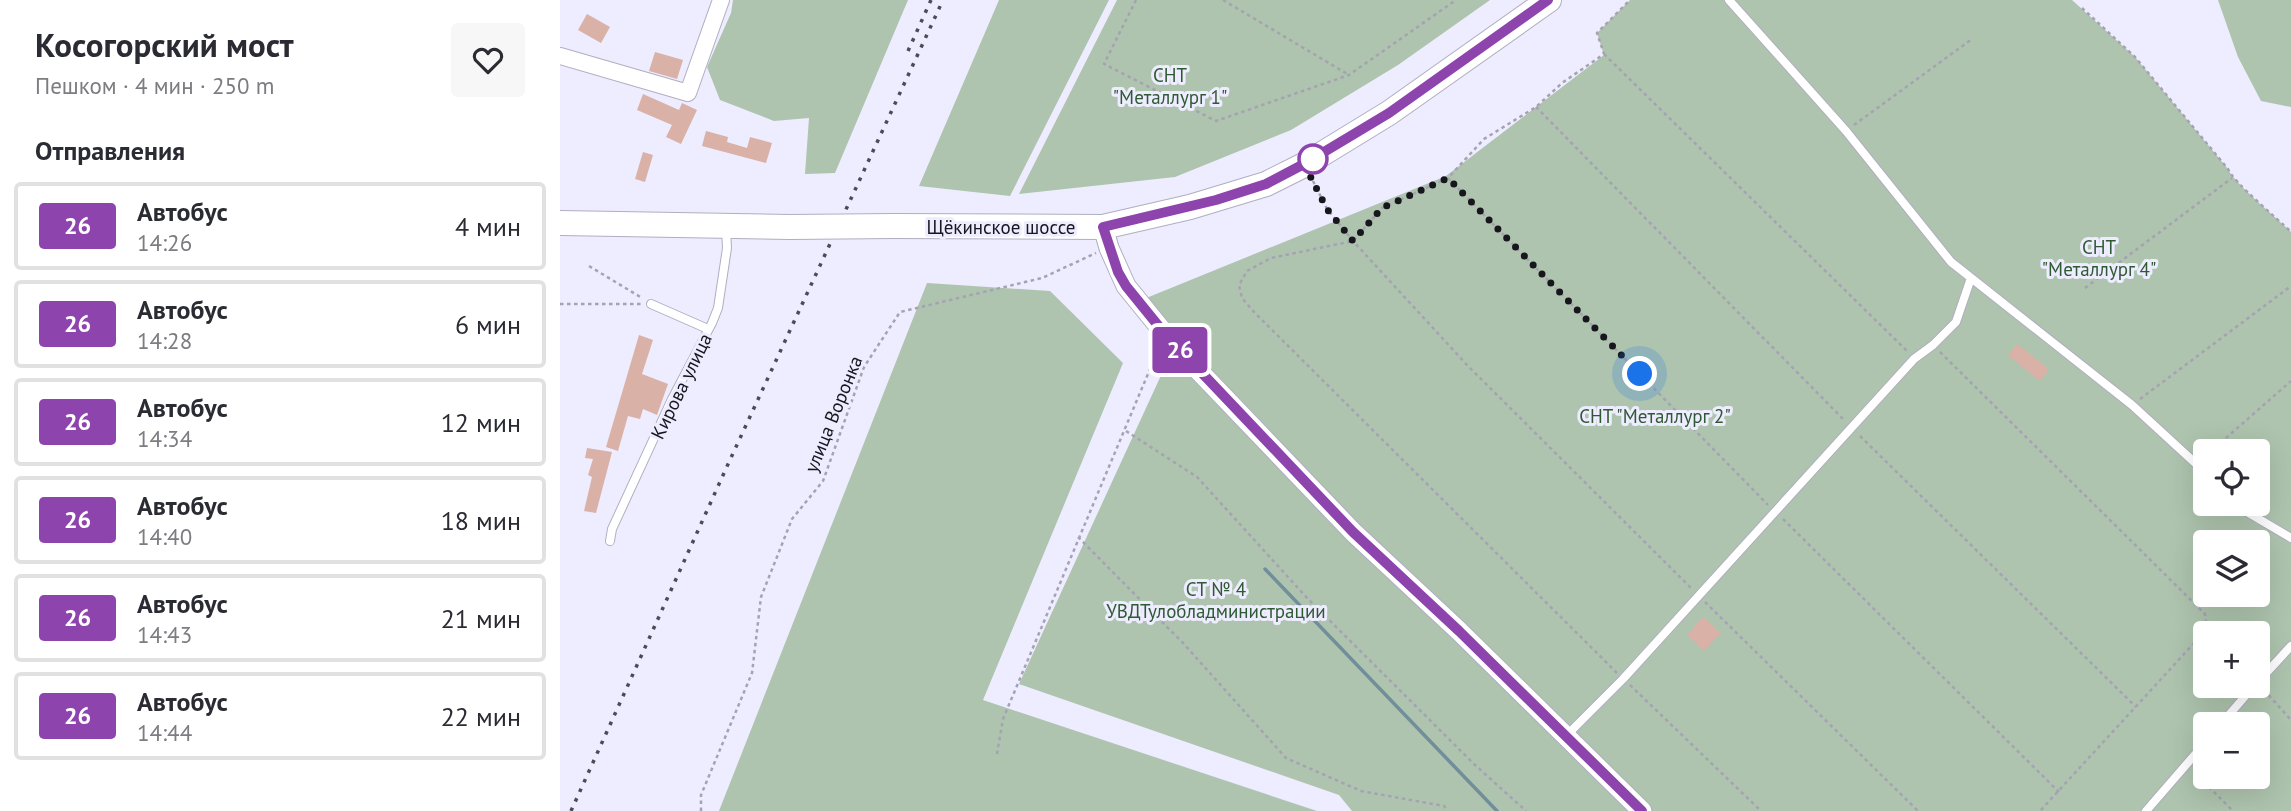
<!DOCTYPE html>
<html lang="ru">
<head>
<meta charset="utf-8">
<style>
	:root { --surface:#fff; --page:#f7f7f7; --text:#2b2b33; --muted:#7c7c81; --line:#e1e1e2 }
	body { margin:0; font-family:"PT Sans",sans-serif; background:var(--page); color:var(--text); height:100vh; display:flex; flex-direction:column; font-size:26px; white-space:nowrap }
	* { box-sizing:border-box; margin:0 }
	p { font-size:23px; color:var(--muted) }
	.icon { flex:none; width:38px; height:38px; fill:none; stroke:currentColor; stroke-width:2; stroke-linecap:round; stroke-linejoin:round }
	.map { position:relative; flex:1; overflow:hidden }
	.details { display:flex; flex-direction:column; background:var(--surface); width:560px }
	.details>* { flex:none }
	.badge { padding:0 14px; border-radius:5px; font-size:24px; line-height:46px }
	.fabs { position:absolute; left:1633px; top:439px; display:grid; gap:14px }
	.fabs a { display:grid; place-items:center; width:77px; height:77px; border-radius:7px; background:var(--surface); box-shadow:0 7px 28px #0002; font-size:35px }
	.you { position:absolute; width:35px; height:35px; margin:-18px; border:5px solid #fff; border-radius:50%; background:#1a73e8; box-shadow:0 0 0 10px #1a73e833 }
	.map>.badge { position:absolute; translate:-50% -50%; box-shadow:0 0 0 4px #fff }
	h2 { padding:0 35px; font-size:26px; line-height:63px }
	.round { display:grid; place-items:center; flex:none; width:74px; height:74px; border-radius:7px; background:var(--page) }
	.headline { display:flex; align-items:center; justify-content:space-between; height:119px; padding:0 35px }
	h1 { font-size:33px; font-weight:800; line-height:52px }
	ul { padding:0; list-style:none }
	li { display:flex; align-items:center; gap:21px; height:88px; margin:0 14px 10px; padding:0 21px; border:4px solid var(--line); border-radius:7px }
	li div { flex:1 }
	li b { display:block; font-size:26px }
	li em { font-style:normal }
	li .badge { min-width:77px; font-weight:700; text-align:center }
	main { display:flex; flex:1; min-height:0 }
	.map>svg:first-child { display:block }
</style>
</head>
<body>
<main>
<section class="details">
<div class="headline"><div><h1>Косогорский мост</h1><p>Пешком · 4 мин · 250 m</p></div><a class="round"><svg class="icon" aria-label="heart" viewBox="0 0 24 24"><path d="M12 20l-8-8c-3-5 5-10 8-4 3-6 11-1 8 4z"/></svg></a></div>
<h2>Отправления</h2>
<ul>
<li><span class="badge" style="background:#8e44ad;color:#fff">26</span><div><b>Автобус</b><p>14:26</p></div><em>4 мин</em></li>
<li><span class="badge" style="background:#8e44ad;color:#fff">26</span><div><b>Автобус</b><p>14:28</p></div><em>6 мин</em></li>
<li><span class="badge" style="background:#8e44ad;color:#fff">26</span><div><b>Автобус</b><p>14:34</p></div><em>12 мин</em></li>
<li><span class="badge" style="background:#8e44ad;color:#fff">26</span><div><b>Автобус</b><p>14:40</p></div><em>18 мин</em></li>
<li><span class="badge" style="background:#8e44ad;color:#fff">26</span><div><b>Автобус</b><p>14:43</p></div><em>21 мин</em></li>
<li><span class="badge" style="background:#8e44ad;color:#fff">26</span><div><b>Автобус</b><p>14:44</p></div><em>22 мин</em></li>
</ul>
</section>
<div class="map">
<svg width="1731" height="811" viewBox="0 0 1731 811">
	<rect width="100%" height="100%" fill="#eeecff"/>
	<path fill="#aec4ae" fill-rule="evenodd" d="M173 0H348L275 173 245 174 249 118 214 121 160 100 147 67 171 13Z
		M439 0H549L450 196 359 186Z
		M557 0H930L838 65 731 130 615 177 459 194Z
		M1070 0H1512L1575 57 1668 169C1673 182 1718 219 1731 232V811H792L779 795 459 684 615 345 579 301 886 176 1044 55 1037 33ZM1645 452H1698V504H1645ZM1645 542H1698V595H1645ZM1645 634H1698V686H1645ZM1645 724H1698V777H1645Z
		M1658 0H1731V107L1701 101 1678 57Z
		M367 283 490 291 563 363 423 700 757 811H159Z"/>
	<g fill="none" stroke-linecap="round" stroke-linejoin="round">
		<path stroke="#718e9b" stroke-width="3.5" d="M705 569 937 811"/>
	</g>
	<path fill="#d9b1a6" d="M27 14 50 27 41 43 18 30Z
		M95 52 123 60 117 79 89 71Z
		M83 94 119 110 122 103 137 110 121 144 106 137 112 125 77 110Z
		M146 131 168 137 167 142 187 148 190 137 212 143 206 163 142 146Z
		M83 152 93 155 85 182 75 179Z
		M79 335 93 340 82 374 108 384 97 415 83 409 80 419 68 416 58 451 46 447Z
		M1457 344 1489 369 1480 381 1448 355Z
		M27 448 52 452 36 513 24 511 32 477 28 475 33 459 25 458Z
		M1143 617 1161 633 1144 651 1127 635Z"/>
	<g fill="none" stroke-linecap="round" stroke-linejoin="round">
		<defs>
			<path id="service" d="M1169 0 1286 131 1391 262 1572 405 1645 472
				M91 304 148 329
				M1679 504 1687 512 1731 538
				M50 541 52 529 112 399 152 323 158 308 167 248 166 229
				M1698 682 1731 646
				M1661 724 1694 686
				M1006 736 1063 679 1354 359 1373 345 1396 322 1411 278
				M1586 811 1645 743"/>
			<path id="minor" d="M0 56 128 93 161 0"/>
			<path id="tertiary" d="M543 227 549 248 566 286 605 334 638 370 793 532 899 631 1082 811"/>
			<path id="primary" d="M0 223 230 227
				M333 226 543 227 630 207 706 184 744 165 829 113 989 0"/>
		</defs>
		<use href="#service" stroke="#b0aec0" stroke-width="10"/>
		<use href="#minor" stroke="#b0aec0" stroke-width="18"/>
		<use href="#tertiary" stroke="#b0aec0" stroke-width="21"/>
		<use href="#primary" stroke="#b0aec0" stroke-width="26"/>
		<path stroke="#a5a3b2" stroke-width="2.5" stroke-dasharray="3.5 3.5" stroke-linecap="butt" d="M576 0 544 64 656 121 789 75 896 0
			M663 0 789 75
			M1522 8 1575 57 1668 169C1673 182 1718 219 1731 232
			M1044 54 1347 351
			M976 107 1285 421
			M1294 125 1412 39
			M888 178 1208 505
			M753 181 767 209 793 241 907 365 1131 588
			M29 266 82 298
			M1525 288 1672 178
			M0 304H81
			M1380 352 1645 614 1647 629 1480 811
			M1580 399 1731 286
			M566 431 637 477 748 599 914 764 966 811
			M1300 436 1576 707
			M1650 452 1731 381
			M1223 519 1499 792
			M518 537 623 643 726 758 801 791 884 806 888 811
			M1145 602 1358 811
			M1057 673 693 311 682 298 679 285 687 271 711 258 793 241 822 208 888 178 924 139 976 107 1002 83 1044 54 1037 33 1070 0
			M1070 685 1201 811
			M1704 690 1731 720
			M437 754 443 719 598 350
			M1634 772 1673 811
			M141 811V795L192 673 201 597 232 519 263 481 304 367 340 312 482 278 536 253"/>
		<use href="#service" stroke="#fff" stroke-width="8"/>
		<use href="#minor" stroke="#fff" stroke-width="16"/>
		<use href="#tertiary" stroke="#fff" stroke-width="19"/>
		<use href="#primary" stroke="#fff" stroke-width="24"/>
		<path stroke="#4c4b55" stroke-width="3.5" stroke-dasharray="3.5 7" stroke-linecap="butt" d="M348 51 371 0
			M11 811 169 462 383 0"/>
		<defs>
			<path id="primary-bridge" d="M230 227 333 226"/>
		</defs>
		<use href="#primary-bridge" stroke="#b0aec0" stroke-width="26" stroke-linecap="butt"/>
		<use href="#primary-bridge" stroke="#fff" stroke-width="24"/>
	</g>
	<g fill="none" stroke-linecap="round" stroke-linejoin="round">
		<defs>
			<path id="line" d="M988 0 829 113 744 164 706 184 656 200 543 227 558 272 566 286 605 334 793 532 899 631 1082 811"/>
		</defs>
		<use href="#line" stroke="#fff" stroke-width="16"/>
		<use href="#line" stroke="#8e44ad" stroke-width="10"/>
		<path stroke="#17161d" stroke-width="7" stroke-dasharray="0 12.6" d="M753 159 744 164 767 209 793 241 822 208 888 178 1080 374"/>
	</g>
	<circle fill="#fff" stroke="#8e44ad" stroke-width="3.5" cx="753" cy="159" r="14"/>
	<g text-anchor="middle" stroke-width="6" stroke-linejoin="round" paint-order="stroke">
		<g font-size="19" fill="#2f5932" stroke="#eeecff">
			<text x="610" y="82">СНТ<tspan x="610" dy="22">"Металлург 1"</tspan></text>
			<text x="1539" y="254">СНТ<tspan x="1539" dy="22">"Металлург 4"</tspan></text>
			<text x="1095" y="423">СНТ "Металлург 2"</text>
			<text x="656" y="596">СТ № 4<tspan x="656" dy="22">УВДТулобладминистрации</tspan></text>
		</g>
		<g font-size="19" fill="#17161d" stroke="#eeecff">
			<text x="441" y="234">Щёкинское шоссе</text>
			<text transform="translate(121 386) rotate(-64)" y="7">Кирова улица</text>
			<text transform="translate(273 414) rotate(-68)" y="7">улица Воронка</text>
		</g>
	</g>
</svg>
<div class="fabs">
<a><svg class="icon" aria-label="locate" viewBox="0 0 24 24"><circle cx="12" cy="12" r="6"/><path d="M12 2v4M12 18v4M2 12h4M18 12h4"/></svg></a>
<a><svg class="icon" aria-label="layers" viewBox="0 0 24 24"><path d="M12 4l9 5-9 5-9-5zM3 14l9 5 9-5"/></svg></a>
<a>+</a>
<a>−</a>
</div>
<div class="you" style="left:1080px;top:374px"></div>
<b class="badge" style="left:620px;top:350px;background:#8e44ad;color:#fff">26</b>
</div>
</main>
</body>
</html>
